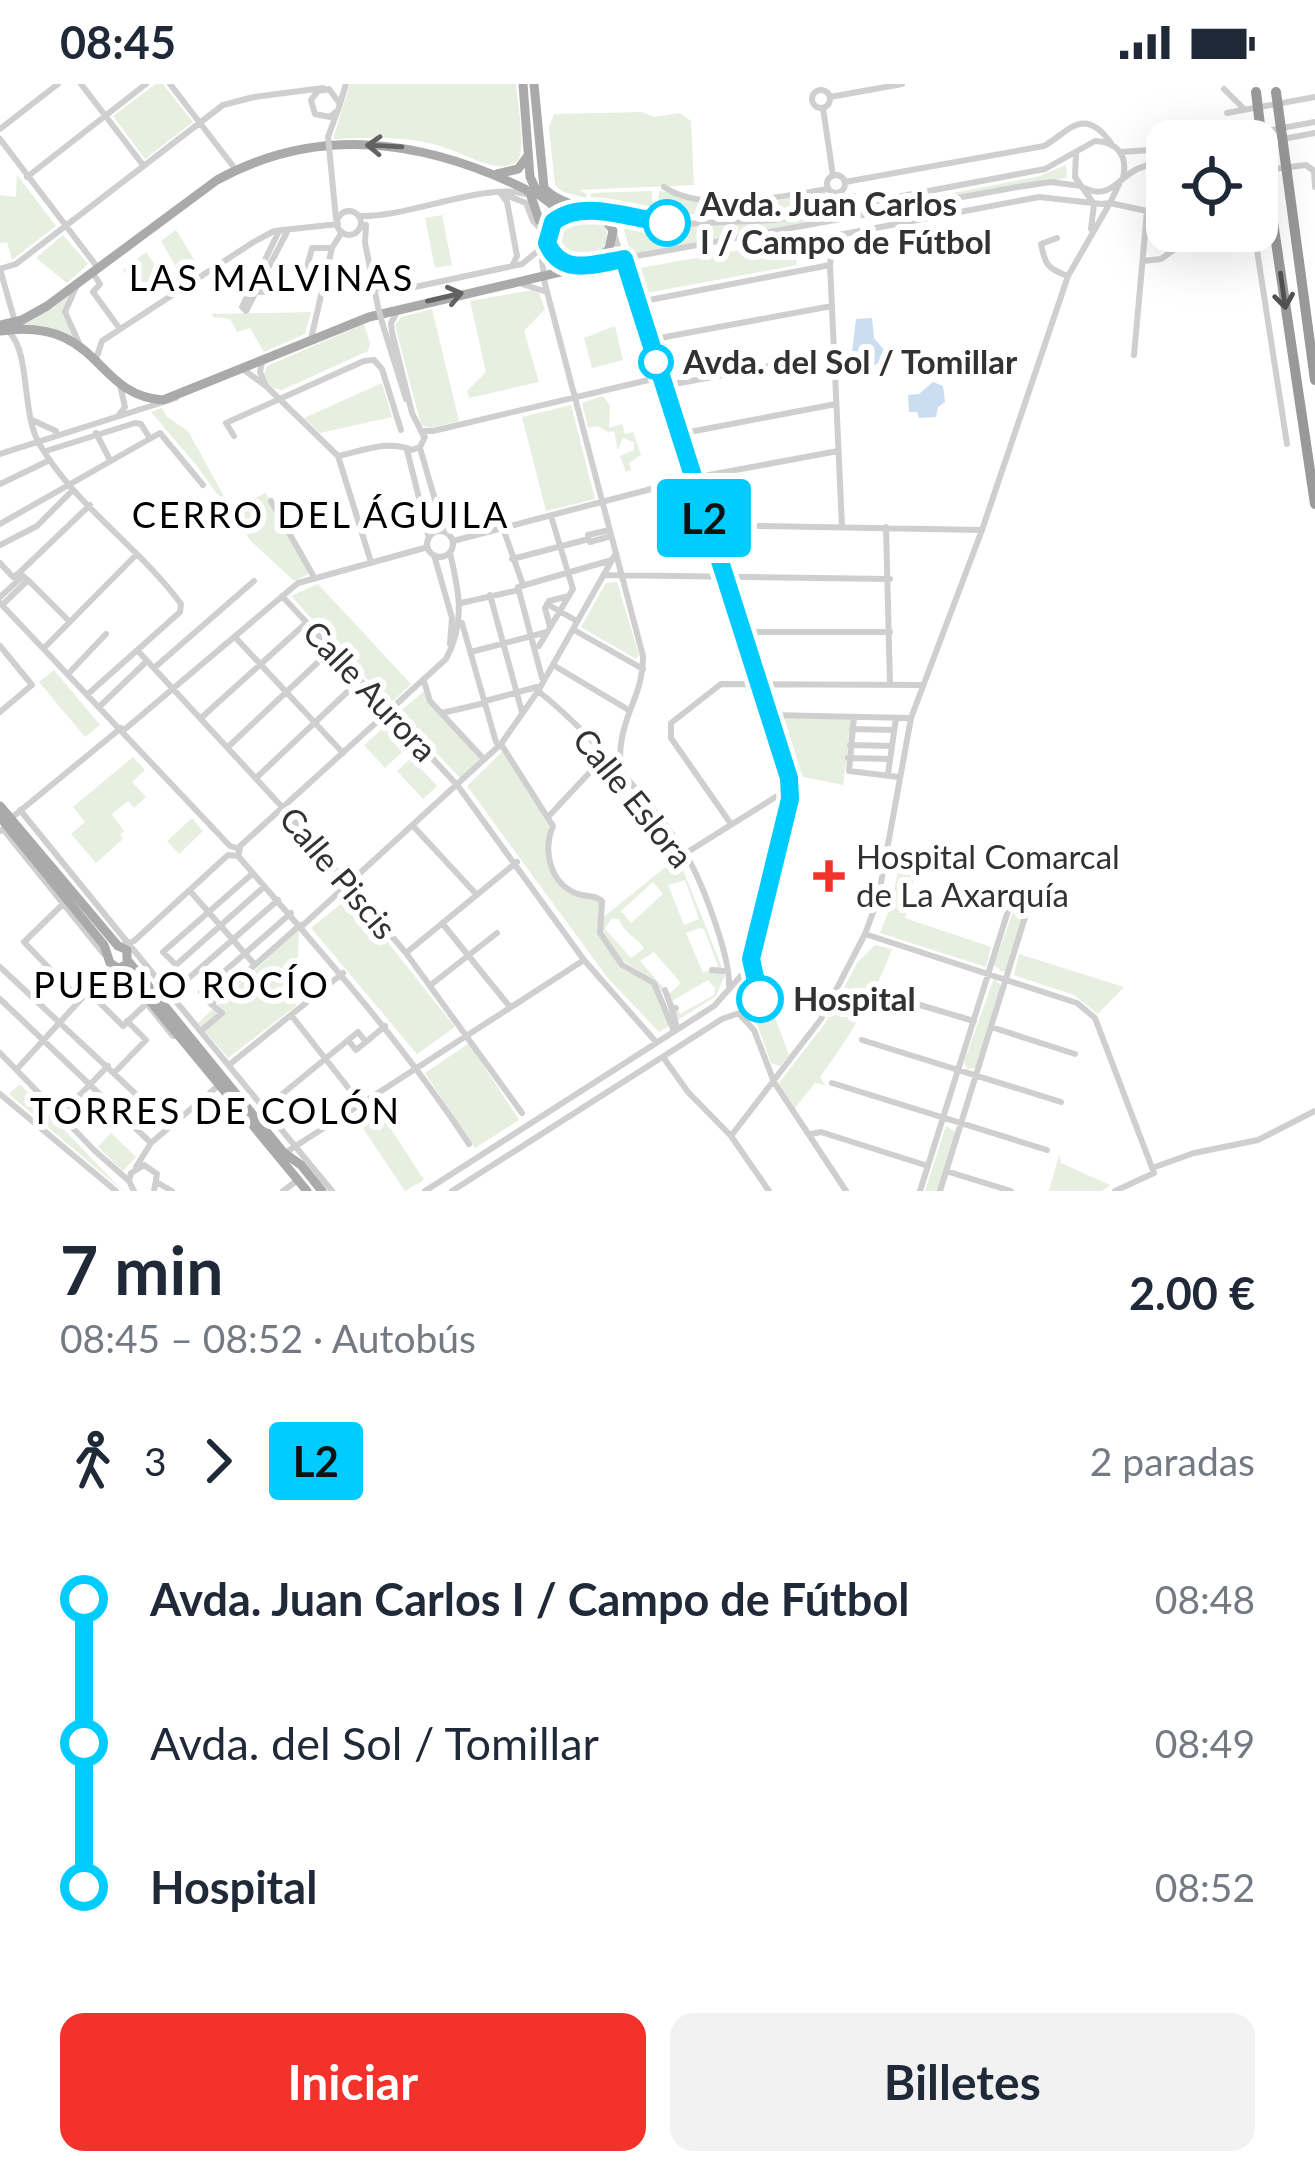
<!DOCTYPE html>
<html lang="es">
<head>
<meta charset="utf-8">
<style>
	:root { --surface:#fff; --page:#f2f2f3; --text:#1f2937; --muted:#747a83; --accent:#f2322b }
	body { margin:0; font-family:Lato,sans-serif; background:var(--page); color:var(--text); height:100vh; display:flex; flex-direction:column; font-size:45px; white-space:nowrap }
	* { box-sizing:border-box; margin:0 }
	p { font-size:39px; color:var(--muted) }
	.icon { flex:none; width:66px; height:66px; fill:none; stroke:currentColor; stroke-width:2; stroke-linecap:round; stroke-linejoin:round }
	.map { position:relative; height:1107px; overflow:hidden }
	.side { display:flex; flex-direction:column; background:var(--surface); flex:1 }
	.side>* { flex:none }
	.badge { padding:0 24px; border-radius:9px; font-size:42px; line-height:78px }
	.fabs { position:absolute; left:1146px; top:36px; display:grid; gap:24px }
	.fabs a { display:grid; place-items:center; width:132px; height:132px; border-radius:24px; background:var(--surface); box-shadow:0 12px 48px #0002; font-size:60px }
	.map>.badge { position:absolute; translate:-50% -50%; box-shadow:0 0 0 6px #fff }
	.legs { display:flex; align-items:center; gap:18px; height:132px; padding:0 60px; font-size:39px }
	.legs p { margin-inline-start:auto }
	.overview { display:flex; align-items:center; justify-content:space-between; height:204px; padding:0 60px }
	h1 { font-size:66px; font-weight:700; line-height:90px }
	.cta { display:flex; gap:24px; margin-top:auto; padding:24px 60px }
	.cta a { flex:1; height:138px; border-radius:24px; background:var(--accent); color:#fff; font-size:48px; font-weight:700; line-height:138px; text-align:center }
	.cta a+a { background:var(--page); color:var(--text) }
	ul { padding:0 60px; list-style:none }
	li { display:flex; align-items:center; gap:42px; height:144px; font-size:45px }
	li i { display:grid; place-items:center; width:18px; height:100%; margin:0 15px; background:currentColor }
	li i::after { content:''; width:30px; height:30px; margin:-15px; border:9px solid; border-radius:50%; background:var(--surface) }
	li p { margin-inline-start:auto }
	li:first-child i { background:linear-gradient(#0000 50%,currentColor 0) }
	li:last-child i { background:linear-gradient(currentColor 50%,#0000 0) }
	.status { display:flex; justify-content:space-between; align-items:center; height:84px; padding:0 60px; background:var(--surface); direction:ltr }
	.status svg { height:33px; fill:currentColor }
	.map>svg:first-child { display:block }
</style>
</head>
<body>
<div class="status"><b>08:45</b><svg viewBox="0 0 49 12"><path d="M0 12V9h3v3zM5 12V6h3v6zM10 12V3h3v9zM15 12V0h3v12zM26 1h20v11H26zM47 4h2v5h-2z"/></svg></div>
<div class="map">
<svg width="1315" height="1107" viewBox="0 0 1315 1107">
	<rect width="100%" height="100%" fill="#fff"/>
	<path fill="#e6efe0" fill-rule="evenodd" d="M156 0H163L193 38 145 75 113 32Z
		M350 0H516C517 15 526 65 518 76 503 94 463 69 446 64 410 51 370 54 333 55Z
		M642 28 654 33 680 29 691 37 694 101 579 106 587 110 586 114 563 108 555 101 549 43 554 30Z
		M1066 81 1067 94 631 170 621 136C761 156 899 117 1037 93Z
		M17 91 56 142 12 176 7 158 0 159V111L16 113Z
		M652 107 653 129 590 115 591 109Z
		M659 107 728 119 730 124 825 109 835 112 856 109V113L732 131 657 129Z
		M442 131 452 181 435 184 425 134Z
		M577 132H588L605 141C614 169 589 177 565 176L550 158 556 140Z
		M176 146 195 177 179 188 161 157Z
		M63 151 88 180 67 199 36 174Z
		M793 157 797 181 641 210 635 193 639 184Z
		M146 168 161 190 138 206 123 186Z
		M533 206 539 209 545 225 524 247 539 298 469 314 467 307 486 288 470 217Z
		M70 208 63 232 75 254 55 245 12 242Z
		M432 225 459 337 431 344 421 341 395 241 401 233Z
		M311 228 305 250 264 268 250 244 237 248 230 235 213 233 212 230Z
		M364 240 370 259 368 267 282 306 273 304 263 293 267 282Z
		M615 242 623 276 592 284 584 254Z
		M382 299 392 333 320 349 304 334Z
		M603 312 610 322 609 344 622 340 625 350 633 348 641 371 629 379 631 386 626 388 620 372 634 366V358L623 354 618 366 614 347 608 348 598 342 588 344 582 319Z
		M571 321 595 415 546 427 522 333Z
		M162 324 167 333 188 347 231 425 266 409 309 490 294 497 251 457 197 382 151 328Z
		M617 498 639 571 636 575 581 543 606 499Z
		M318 500 411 600 390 620 291 512Z
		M54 586 100 641 85 653 39 598Z
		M425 606 429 618 481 674 460 694 399 629Z
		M779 634 852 635 843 701 794 691Z
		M389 639 401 652 394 659 402 668 385 684 364 661Z
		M503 667 549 738C547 763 541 794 571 809 580 814 590 813 599 818L598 852 621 884 651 900 661 915 670 941 659 948 607 893 467 702Z
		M133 673 145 686 132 698 146 713 134 724 128 717 112 730 124 747 120 750 123 755 96 779 71 750 85 738 73 723Z
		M411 674 437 702 423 715 397 687Z
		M192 734 203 747 179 770 167 757Z
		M903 762 920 767 905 834 991 863 986 883 880 849 891 821Z
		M678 773 725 891 716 912 673 939C669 926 667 911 657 901 633 877 606 879 601 835ZM685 796 699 835 684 841 668 801ZM653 798 663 810 631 839 621 827ZM611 835H619C622 847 636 853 644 864L631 874 605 845ZM699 844 704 845 718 882 703 889 686 849ZM654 868 681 899 669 910 640 877ZM708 896 715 904 714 911 680 930 672 917Z
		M1020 808 1028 815 1006 886 1002 888 994 881Z
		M351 812 455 943 417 970 311 844Z
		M299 845 296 922 228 974 198 939Z
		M875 861 892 865C874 913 850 952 820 993L825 1001 815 999 795 1024 779 999 826 938 857 879Z
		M1019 870 1124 903 1098 930 1074 911 1014 891Z
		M994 894 1001 902 975 984 967 985 964 978Z
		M766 909 789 971 780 982 771 979 757 940Z
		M469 959 519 1036 475 1064 425 989Z
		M20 1000 123 1107 9 1010Z
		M374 1019 424 1096 405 1107 354 1031Z
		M946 1042 956 1048 938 1107H925Z
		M111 1049 136 1073 123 1087 98 1063Z
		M1059 1071 1061 1079 1110 1101 1102 1107H1049Z"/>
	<path fill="#cbddf0" d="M872 234 874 254 889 272 871 284 850 285 856 235Z
		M933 298 943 302 945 318 938 323 936 333 919 334 917 328H909L908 311 919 310Z"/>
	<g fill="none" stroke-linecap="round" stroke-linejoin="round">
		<path stroke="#cfcfcf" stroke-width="6" d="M81 0 143 81
			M170 0 236 86
			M1224 5 1243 24
			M812 15a9 9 0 1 1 18 0a9 9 0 1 1-18 0Z
			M830 13 902 0
			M340 20 329 5 318 7 311 16 315 30 330 33 338 26 346 0
			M823 24 833 92
			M1227 29 1315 13
			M0 45 58 0
			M328 53 337 28
			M0 55 98 184
			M1211 57 1315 38
			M1261 59 1315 49
			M1120 68 1167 65
			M1076 70 1075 93 1094 120 1091 145
			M330 73 336 135
			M1257 87 1306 81 1314 87 1315 103
			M827 100a9 9 0 1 1 18 0a9 9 0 1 1-18 0Z
			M27 93 146 0
			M845 98 1044 62C1069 48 1083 21 1111 59
			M664 103C704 130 782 112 828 105
			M1084 104C1110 116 1116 96 1137 85 1146 81 1157 79 1167 76
			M501 110 507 118 517 172 513 180
			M503 110 526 119 533 137 547 152
			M337 139a12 12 0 1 1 24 0a12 12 0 1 1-24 0Z
			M600 129 679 140 775 136 1045 85 1095 57C1118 58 1128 72 1123 94
			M359 132C407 134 485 98 526 110
			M366 141 365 159 378 223
			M279 147 242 223 246 227 288 146
			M1254 147 1287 360
			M1057 154 1041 160C1045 181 1048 185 1068 192
			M547 159 542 177 545 200 643 572C644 616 614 636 621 691
			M1143 177 1161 175 1200 147
			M598 179 1018 103 1051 98 1081 102
			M0 185 16 180 223 21 254 13 323 4
			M0 185 15 238
			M93 189 100 200 93 208 120 245
			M372 196 382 206 396 207 522 180 544 162
			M522 200 547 208
			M76 203 65 228 79 259
			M259 208 301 206 312 164H332
			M639 218 830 181
			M398 226 391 239 392 248 412 329 424 353
			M382 238 406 315
			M9 248C31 269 21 331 40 361 75 421 141 465 181 520L180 528 88 610
			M311 255 332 164 342 148
			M649 256 832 222
			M96 275 102 257 252 159 274 147 338 140
			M244 286 266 302 260 288 262 278
			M266 302 338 372 371 478
			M664 302 834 270
			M118 332 125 323 120 301
			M32 336 56 347
			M422 347H433L661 293
			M96 349 110 376
			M679 350 836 320
			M234 352 226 339 364 277 374 276 382 285 401 346
			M420 364 444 447
			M407 366 429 454
			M46 367 135 339 141 340 149 353
			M0 370 176 314
			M338 372C365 366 387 356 412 366L420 363 425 353
			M0 400 50 376
			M271 417 314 493
			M0 440 160 349 203 401
			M707 441 982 446
			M842 442 830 181 833 152 1039 113 1102 120 1110 119 1119 100
			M886 443 890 601
			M503 444 523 501
			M609 446 588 451 590 458 611 452
			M427 460a13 13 0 1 1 26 0a13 13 0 1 1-26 0Z
			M453 457 693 394 838 367
			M0 461 37 442 73 406
			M434 471 452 534 450 560
			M512 475 589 455
			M0 479 13 493 19 489
			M605 491 890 495
			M28 496 70 538
			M490 511 522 628
			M282 512 458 702 584 876 656 958
			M0 513 23 492
			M0 519 230 762 240 765 238 772 228 771 134 857 122 861
			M461 519 519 506
			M547 520 575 536
			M2 521 28 496 19 489 90 421
			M462 539 496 658
			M550 543 545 524 549 517 569 512
			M574 546 643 585
			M741 548H890
			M235 553 343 669
			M0 562 32 601 0 628
			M539 562 573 505 551 432
			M44 564 136 471
			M138 567 284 725 406 869 517 778
			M471 568 547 548
			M553 581 627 625
			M154 584 254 497
			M69 589 106 550
			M542 594 518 503 612 476
			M424 597 430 617 482 673
			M538 607C583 642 656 723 686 771 702 797 730 872 729 901
			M485 617 537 603
			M100 622 147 577
			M442 629 485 619
			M769 631 910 634
			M854 633 849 687 899 693
			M201 634 305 540
			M852 645 894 646
			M124 646 298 499 428 463
			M501 660 553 742C543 766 549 797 575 809 586 814 591 809 602 817L600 849 622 881 654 899 674 947
			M850 661 892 662
			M229 662 331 566
			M848 674 890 675
			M888 690 896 634
			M256 694 360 596
			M20 726 128 859
			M15 731 121 644
			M548 733 605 672
			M731 740 671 654V639L721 600 922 601
			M414 743 477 811
			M0 747 3 745 103 869
			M239 763 446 575C466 538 459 507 450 469
			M686 769 790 704
			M239 773C321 868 400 955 469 1060
			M252 790 163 868 176 881 264 803
			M190 807 255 881
			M62 821 24 858 80 916
			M291 829 201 908 211 920 300 841
			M442 839 510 923
			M302 842 501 660 538 607 616 469
			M865 850 1077 919 1095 934 1154 1089 1115 1107
			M132 864 332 1107
			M406 869 522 1029
			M0 883 170 1042
			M712 886 723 887
			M182 900 278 816
			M432 900 497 849
			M132 901 173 952H178
			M665 906 672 925
			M886 911 974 937
			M0 915 151 1059
			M96 915 123 942 147 919
			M676 924 672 925 677 944
			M291 931 361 1020
			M741 932 754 946 774 998 846 1107
			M991 943 1075 970
			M201 947 222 929 211 920
			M348 956 356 966 366 958
			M862 956 1061 1018
			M0 969 95 1067 129 1097
			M663 973 688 1008 731 1052 769 1107
			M229 981 343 889
			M17 985 106 888 114 884
			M115 988 146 956 127 937
			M832 999 1047 1066
			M0 1010 116 1107
			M69 1022 108 982
			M264 1025 358 948 366 958 385 942
			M811 1050 821 1048 928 1082
			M731 1052 821 935 865 850 878 815 911 634 982 446 1068 192 1110 119 1147 127 1134 271
			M285 1069 584 876
			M136 1083 151 1059 219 1001
			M1152 1084 1194 1069 1258 1056 1315 1027
			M946 1087 1011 1107
			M158 1099 172 1107
			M134 1107 129 1097 131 1089 144 1081 157 1090 154 1107
			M283 1107 298 1096
			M425 1107 714 922 748 884 758 856 790 715 789 694 614 150
			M452 1107 722 935 756 923 760 915 750 885
			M920 1107 1013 811 1024 806 1030 817 940 1107"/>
		<path stroke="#aaa" stroke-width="9" d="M523 0 530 93 538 110 555 123 558 134
			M497 90 518 85 527 73
			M574 183 556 175 547 155 555 136 581 127
			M0 241 22 236 47 222 217 96C319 40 424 56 525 105L530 109 539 136 553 138
			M0 247C102 233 92 311 163 316L369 233 594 180 609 165 613 147C599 119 564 126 544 104L534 0
			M0 722 118 862 127 866V881L118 884 110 879 104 861 0 733
			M129 878 284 1069 301 1081 322 1107
			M122 883 307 1107"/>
		<path stroke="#999" stroke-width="10" d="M1287 89 1315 296
			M1266 91 1315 420"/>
		<path stroke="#cfcfcf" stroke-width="6" d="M328 53 330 73
			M378 223 382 238"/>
		<path stroke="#999" stroke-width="10" d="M1256 8 1266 91
			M1276 8 1287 89"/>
	</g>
	<defs><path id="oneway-shaft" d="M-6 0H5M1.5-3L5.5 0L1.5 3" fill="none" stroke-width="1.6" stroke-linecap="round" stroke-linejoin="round" transform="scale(3)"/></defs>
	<g stroke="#626262">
		<use href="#oneway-shaft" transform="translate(384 62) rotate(-177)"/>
		<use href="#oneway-shaft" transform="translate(445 213) rotate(-13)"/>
	</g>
	<use stroke="#515151" href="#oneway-shaft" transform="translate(1283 207) rotate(82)"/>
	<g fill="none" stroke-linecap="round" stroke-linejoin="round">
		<defs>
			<path id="line-1" d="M667 139C631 135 583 114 553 138L547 159C561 193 595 180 624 175L789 694 790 715 751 875 760 915"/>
		</defs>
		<use href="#line-1" stroke="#fff" stroke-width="27"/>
		<use href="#line-1" stroke="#0cf" stroke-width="18"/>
	</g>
	<g fill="#fff" stroke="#0cf" stroke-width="6">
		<circle cx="667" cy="139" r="21"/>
		<circle cx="656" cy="278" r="15"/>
		<circle cx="760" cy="915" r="21"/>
	</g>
	<path fill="#f2322b" stroke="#fff" stroke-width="4.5" d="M823 774h12v12h12v12h-12v12h-12v-12h-12v-12h12z"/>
	<g text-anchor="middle" stroke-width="12" stroke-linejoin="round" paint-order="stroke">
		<g font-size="33" font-weight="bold" fill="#323232" stroke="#fff" text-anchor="start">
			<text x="700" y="132">Avda. Juan Carlos<tspan x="700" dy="38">I / Campo de Fútbol</tspan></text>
			<text x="683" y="290">Avda. del Sol / Tomillar</text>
			<text x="793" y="927">Hospital</text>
		</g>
		<g font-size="33" fill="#323232" stroke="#fff">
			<text transform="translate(370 607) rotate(47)" y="12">Calle Aurora</text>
			<text transform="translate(633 714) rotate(51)" y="12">Calle Eslora</text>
			<text transform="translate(338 789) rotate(50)" y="12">Calle Piscis</text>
		</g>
		<g font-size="33" fill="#323232" stroke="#fff" text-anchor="start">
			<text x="856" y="785">Hospital Comarcal<tspan x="856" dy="38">de La Axarquía</tspan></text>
		</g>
		<g font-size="36" letter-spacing="3" fill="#000" stroke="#fff">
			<text x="272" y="207">LAS MALVINAS</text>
			<text x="321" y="444">CERRO DEL ÁGUILA</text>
			<text x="182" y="914">PUEBLO ROCÍO</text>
			<text x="216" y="1040">TORRES DE COLÓN</text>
		</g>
	</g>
</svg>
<div class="fabs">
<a><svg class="icon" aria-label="locate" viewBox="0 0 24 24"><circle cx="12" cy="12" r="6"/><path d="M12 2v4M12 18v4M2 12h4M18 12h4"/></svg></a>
</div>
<b class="badge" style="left:704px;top:434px;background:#0cf;color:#111">L2</b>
</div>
<section class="side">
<div class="overview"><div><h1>7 min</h1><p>08:45 – 08:52 · Autobús</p></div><b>2.00 €</b></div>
<div class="legs"><svg class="icon" aria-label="walk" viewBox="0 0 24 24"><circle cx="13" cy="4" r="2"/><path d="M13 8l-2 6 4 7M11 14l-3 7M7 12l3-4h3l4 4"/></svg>3<svg class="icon" aria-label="forward" viewBox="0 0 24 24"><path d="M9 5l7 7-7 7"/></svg><b class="badge" style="background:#0cf;color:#111">L2</b><p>2 paradas</p></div>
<ul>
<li><i style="color:#0cf"></i><b>Avda. Juan Carlos I / Campo de Fútbol</b><p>08:48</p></li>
<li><i style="color:#0cf"></i><span>Avda. del Sol / Tomillar</span><p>08:49</p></li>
<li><i style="color:#0cf"></i><b>Hospital</b><p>08:52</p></li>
</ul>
<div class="cta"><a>Iniciar</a><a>Billetes</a></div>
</section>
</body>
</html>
